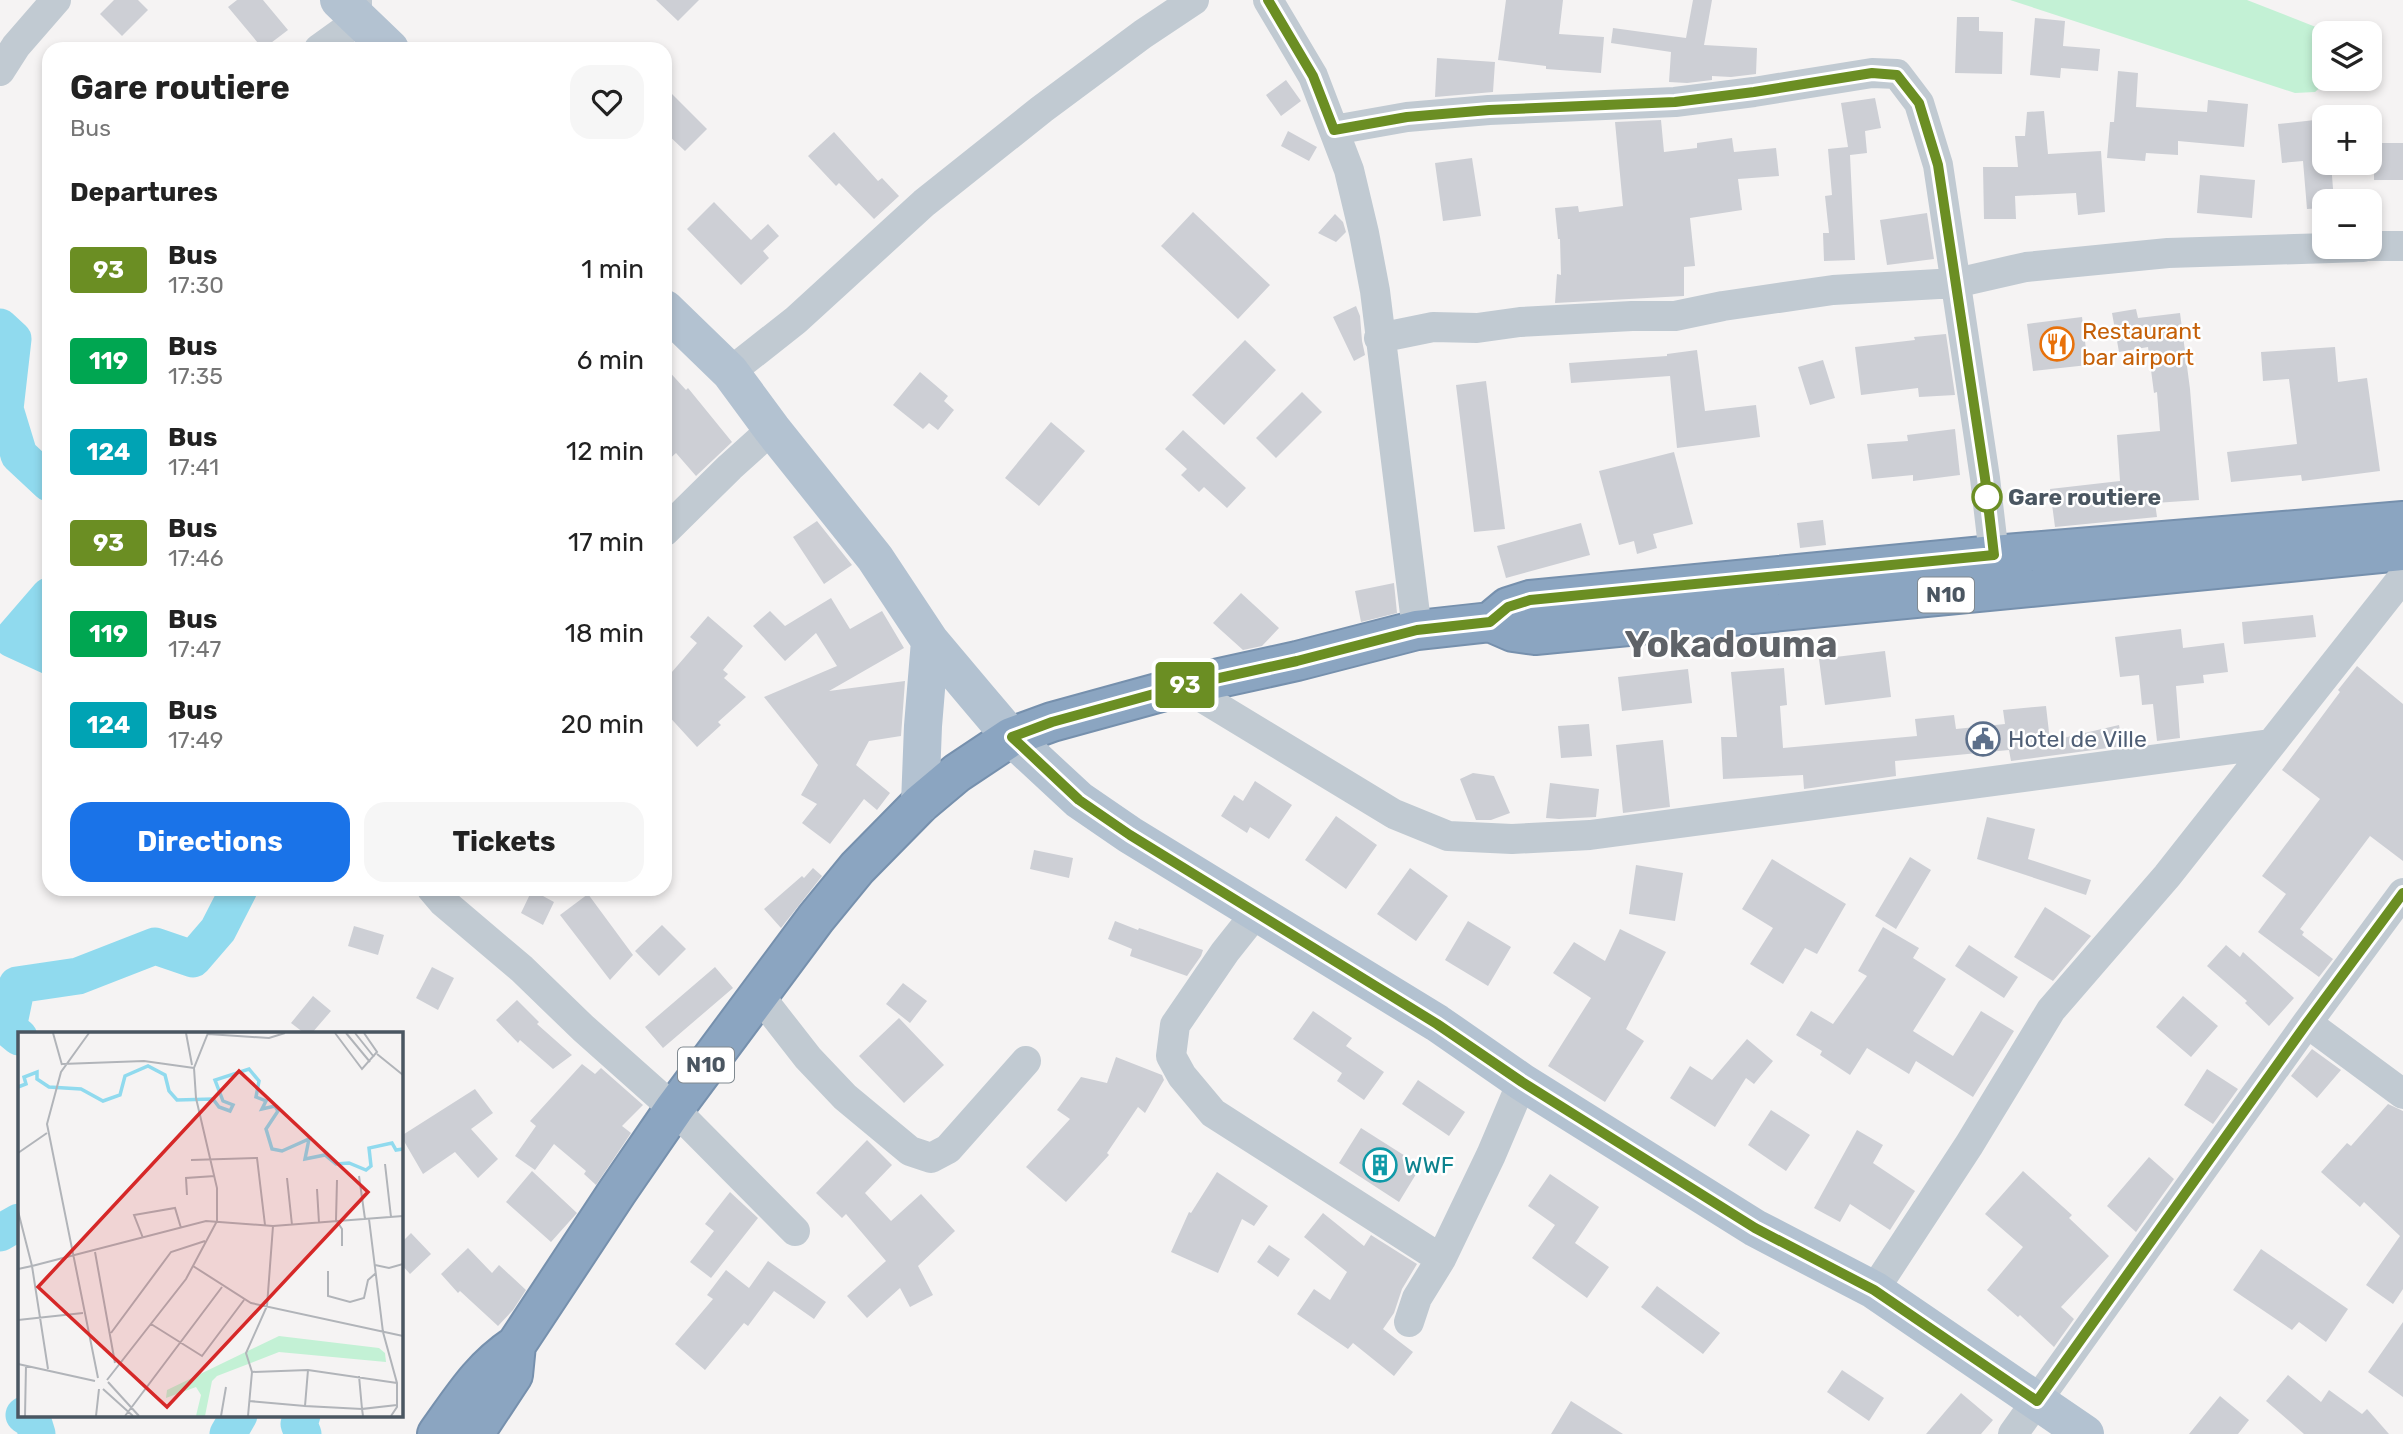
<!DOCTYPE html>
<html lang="en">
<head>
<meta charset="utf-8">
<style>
	:root { --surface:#fff; --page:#f6f6f6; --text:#222; --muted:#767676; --accent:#1a73e8 }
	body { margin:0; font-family:Rubik,sans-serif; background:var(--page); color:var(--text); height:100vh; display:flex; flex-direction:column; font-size:26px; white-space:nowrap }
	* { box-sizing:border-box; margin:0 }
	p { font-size:23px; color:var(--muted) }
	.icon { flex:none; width:38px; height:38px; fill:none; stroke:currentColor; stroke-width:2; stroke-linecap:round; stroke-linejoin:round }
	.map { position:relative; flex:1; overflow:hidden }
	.panel { position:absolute; left:42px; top:42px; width:630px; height:854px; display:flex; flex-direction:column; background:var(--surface); border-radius:21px; box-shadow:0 4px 10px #0003 }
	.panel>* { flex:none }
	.badge { padding:0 14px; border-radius:5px; font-size:24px; line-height:46px }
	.tools { position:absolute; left:2312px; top:21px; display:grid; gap:14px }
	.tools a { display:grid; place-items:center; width:70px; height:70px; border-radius:14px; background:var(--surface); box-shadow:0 4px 10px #0003; font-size:35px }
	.map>.badge { position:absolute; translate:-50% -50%; box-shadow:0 0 0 4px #fff }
	h2 { padding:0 28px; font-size:26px; line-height:63px }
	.round { display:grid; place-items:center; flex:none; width:74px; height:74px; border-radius:21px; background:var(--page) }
	.summary { display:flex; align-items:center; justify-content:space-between; height:119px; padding:0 28px }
	h1 { font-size:33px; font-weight:700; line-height:52px }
	.action { display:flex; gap:14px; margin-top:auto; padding:14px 28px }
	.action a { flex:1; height:80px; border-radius:21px; background:var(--accent); color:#fff; font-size:28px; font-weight:700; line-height:80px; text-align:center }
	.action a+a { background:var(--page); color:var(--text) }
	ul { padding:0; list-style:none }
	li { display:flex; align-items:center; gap:21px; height:91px; padding:0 28px }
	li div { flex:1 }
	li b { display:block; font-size:26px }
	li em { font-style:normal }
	li .badge { min-width:77px; font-weight:700; text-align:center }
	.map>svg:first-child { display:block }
</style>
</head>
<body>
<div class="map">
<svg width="2403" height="1434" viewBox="0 0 2403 1434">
	<rect width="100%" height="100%" fill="#f5f3f3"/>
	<path fill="#c3f1d5" d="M2010 0H2247L2331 33H2324V79H2330L2315 92 2295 93Z"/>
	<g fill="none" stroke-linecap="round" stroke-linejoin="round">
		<path stroke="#90daee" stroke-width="37" d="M0 327 13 339 5 409 19 455 49 483
			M49 596 12 639 49 656
			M19 1037 8 1028 17 985 78 976 155 946 193 959 218 930 239 889
			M0 1233 19 1222
			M24 1415 33 1421 37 1434
			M302 1415 299 1424 303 1434
			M228 1434 239 1415"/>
	</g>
	<path fill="#cdcfd5" d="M114 0H138L148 10 122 36 100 14Z
		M237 0H263L288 30 263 49 228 7Z
		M656 0H699L678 21Z
		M1506 0H1563L1559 34 1604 37 1601 73 1546 69V66L1498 60Z
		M1693 0H1712L1704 45 1757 48 1756 74 1731 77 1712 76V80L1687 83 1669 82 1671 52 1611 43 1613 28 1686 38Z
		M1957 17H1979V31L2003 32 2002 74 1955 73Z
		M2035 18 2065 21 2063 46 2100 49 2098 71 2061 68 2060 78 2030 75Z
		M1437 58 1495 62 1493 92 1435 97Z
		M2118 71 2138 73 2136 107 2207 112 2208 100 2248 104 2244 147 2178 141V155L2146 153 2145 161 2107 158 2110 122H2114Z
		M1286 80 1301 101 1281 116 1266 95Z
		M665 87 707 129 685 151 665 132Z
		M1875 98 1881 128 1865 131 1867 153 1850 155 1855 260 1824 261 1823 233H1829L1825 196 1832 195 1828 149 1848 147 1841 103Z
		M2044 111 2048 154 2101 151 2105 212 2078 215 2076 193 2015 196 2016 219H1984L1983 167H2018L2015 136H2025L2027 112Z
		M2324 119V163H2331L2334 201H2324V208L2307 209 2303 161 2282 163 2278 124Z
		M1661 120 1664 152 1697 148V143L1732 138 1734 152 1776 148 1779 176 1738 179 1742 210 1690 218 1695 266 1684 267V296L1555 303 1557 274 1561 275 1560 239H1558L1555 208 1578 206 1579 212 1623 206 1615 122Z
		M1288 131 1317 147 1309 161 1281 146Z
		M834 132 878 181 882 178 899 196 874 219 839 183 836 186 808 156Z
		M2374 143H2403V180H2374Z
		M1472 158 1481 216 1443 221 1435 163Z
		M2200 175 2255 180 2252 218 2197 213Z
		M714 202 751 240 768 224 779 236 763 251 769 258 741 285 687 229Z
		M1193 212 1270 285 1238 319 1161 246Z
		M1927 213 1934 259 1887 265 1880 220Z
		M1335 214 1343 222 1346 232 1336 242 1318 233Z
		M1356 306 1360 316 1362 341 1365 355 1354 361 1333 317Z
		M2136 309 2138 318 2180 313 2190 389 2199 500 2155 503 2157 517 2055 527 2050 489 2120 481 2117 435 2160 431 2157 392 2154 393 2148 347 2119 352 2112 313Z
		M2082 317 2088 365 2033 371 2027 324Z
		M1946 334 1955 395 1919 397 1918 388 1861 395 1855 347 1915 340 1914 337Z
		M1245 340 1276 370 1224 425 1192 395Z
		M2335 347 2338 382 2367 378 2380 471 2302 481 2301 475 2231 482 2227 452 2297 444 2289 379 2263 381 2261 352Z
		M1697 350 1705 411 1756 405 1760 437 1677 448 1670 376 1571 383 1569 363 1667 356V354Z
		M1823 360 1835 398 1810 405 1798 367Z
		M665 367 686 390 688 388 732 442 696 476 676 453 665 463Z
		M920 372 948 396 944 401 954 410 938 430 929 423 923 429 893 405Z
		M1486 381 1505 529 1474 532 1456 385Z
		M1302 392 1322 412 1276 458 1256 438Z
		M1051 422 1085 451 1039 506 1005 478Z
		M1955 429 1960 475 1913 481V475L1872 479 1867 444 1908 441 1907 435Z
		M1183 430 1246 488 1227 508 1204 487 1199 492 1181 475 1187 469 1165 449Z
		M1674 452 1693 524 1653 534 1657 548 1637 554 1634 541 1619 545 1599 471Z
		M1823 520 1826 545 1800 548 1797 523Z
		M817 521 852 565 824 584 793 537Z
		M1581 523 1590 555 1506 578 1497 546Z
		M1394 583 1397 613 1361 622 1355 591Z
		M1241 593 1279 628 1262 646 1243 650 1213 623Z
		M831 598 850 629 882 611 904 648 829 691 905 681 901 736 869 741 856 765 890 793 877 810 864 799 830 844 802 823 817 804 801 795 818 765 764 697 837 666 816 633 785 661 753 626 770 611 785 626Z
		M2313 615 2316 637 2244 644 2242 622Z
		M708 616 743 646 723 670 728 674 724 678 746 697 718 722 721 725 697 747 665 712V680L697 643 690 637Z
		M2181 629 2183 648 2224 643 2228 672 2203 675 2204 683 2176 686 2180 738 2157 741 2153 704 2142 705 2139 675 2120 677 2115 637Z
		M1885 651 1891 697 1825 705 1819 659Z
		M2357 666 2403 704V861L2370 836 2300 929 2304 932 2302 935 2333 959 2319 977 2258 932 2286 894 2262 876 2320 799 2282 770 2340 692 2338 690Z
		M1784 668 1787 705 1780 706 1783 748 1917 736 1915 719 1954 715 1956 729 2005 724 2003 710 2046 706 2050 741 2119 725 2123 746 2011 761 2009 750 1895 761 1896 776 1804 789 1803 775 1723 779 1721 737H1737L1731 672Z
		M1688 669 1692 703 1622 711 1618 677Z
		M1589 724 1592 756 1561 758 1558 726Z
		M1663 740 1670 807 1623 813 1616 745Z
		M1473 773 1494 776 1510 813 1491 820H1476L1460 779Z
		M1255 781 1292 805 1269 839 1250 827 1247 833 1221 816 1234 795 1243 801Z
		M1550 783 1599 789 1596 817 1559 819 1546 818Z
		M1336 816 1377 845 1346 889 1305 860Z
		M1987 817 2035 829 2028 859 2091 880 2086 895 1977 859Z
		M1034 850 1073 858 1069 878 1030 869Z
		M1910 857 1931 870 1896 929 1875 916Z
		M1772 859 1846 904 1817 954 1805 948 1783 984 1750 964 1773 928 1742 909Z
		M1636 865 1683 873 1675 921 1629 914Z
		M813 868 822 876 781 928 764 909 802 876 804 878Z
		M1410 868 1448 896 1416 941 1377 914Z
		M532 890 554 902 543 925 521 913Z
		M588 894 633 955 610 980 560 915Z
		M2045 907 2091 936 2053 981 2014 957Z
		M1115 921 1138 930 1139 928 1203 950 1201 956 1187 976 1130 956 1132 949 1108 939Z
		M1468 921 1511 947 1488 986 1445 960Z
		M662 925 686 949 659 976 635 951Z
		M354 926 384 935 378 955 348 946Z
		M1883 927 1919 948 1913 958 1946 979 1913 1031 1953 1056 1981 1011 2014 1031 1973 1097 1916 1061 1909 1074 1867 1048 1850 1075 1820 1055 1822 1051 1796 1035 1811 1011 1833 1024 1867 976 1858 971Z
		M1620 929 1666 952 1626 1029 1644 1041 1605 1102 1548 1066 1591 998 1553 973 1574 942 1605 961Z
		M1969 945 2018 977 2004 998 1955 966Z
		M2226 945 2240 957 2243 952 2294 998 2269 1026 2245 1003 2247 1001 2207 966Z
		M432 967 454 978 438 1010 416 998Z
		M715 967 733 988 663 1048 645 1027Z
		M903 983 927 1001 910 1023 886 1004Z
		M313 996 331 1011 312 1033H304L291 1023Z
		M2183 996 2218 1026 2191 1057 2156 1027Z
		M517 1000 539 1022 537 1024 572 1055 553 1069 520 1040 518 1043 496 1020Z
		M1313 1011 1352 1038 1346 1046 1384 1072 1364 1100 1337 1081 1342 1073 1293 1039Z
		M899 1018 944 1065 904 1103 859 1056Z
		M1747 1039 1773 1061 1754 1084 1746 1078 1715 1127 1670 1098 1690 1066 1712 1080Z
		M2312 1049 2341 1070 2317 1098 2291 1076Z
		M1116 1057 1162 1075 1164 1080 1145 1113 1138 1107 1107 1153 1109 1155 1066 1202 1026 1167 1070 1119 1057 1110 1081 1077 1107 1083Z
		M582 1064 595 1074 601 1068 643 1105 622 1126 631 1133 596 1185 584 1174 586 1171 554 1144 535 1170 515 1156 536 1126 530 1121Z
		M2207 1069 2238 1089 2213 1124 2184 1105Z
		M1418 1080 1465 1112 1449 1136 1402 1104Z
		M475 1089 493 1113 471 1129 498 1159 478 1178 455 1152 423 1174 401 1136Z
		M2388 1104 2403 1111V1289L2393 1304 2366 1285 2400 1236 2364 1202 2360 1207 2321 1172 2347 1143 2351 1146Z
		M1771 1110 1810 1135 1786 1171 1748 1145Z
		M1361 1128 1421 1166 1399 1202 1339 1163Z
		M1857 1130 1883 1145 1873 1163 1915 1191 1890 1230 1850 1204 1840 1222 1814 1208Z
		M867 1140 892 1165 865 1193 891 1221 921 1194 955 1231 918 1266 933 1295 910 1307 900 1288 867 1318 847 1296 886 1261 846 1214 842 1218 816 1193Z
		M2149 1157 2174 1179 2136 1232 2107 1206Z
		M532 1171 577 1213 551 1242 506 1202Z
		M2023 1171 2072 1215 2069 1218 2109 1256 2061 1307 2074 1319 2054 1347 2020 1315 2018 1317 1987 1290 2023 1247 1985 1214Z
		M1217 1172 1268 1206 1254 1226 1242 1219 1218 1273 1171 1252 1189 1212 1191 1213Z
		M1550 1174 1599 1207 1575 1243 1609 1267 1587 1298 1532 1258 1555 1225 1528 1206Z
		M730 1192 758 1218 711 1278 690 1262 714 1231 705 1224Z
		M1323 1213 1364 1246 1371 1235 1417 1264 1402 1289 1394 1313 1383 1329 1413 1352 1394 1376 1353 1343 1348 1349 1297 1314 1314 1289 1330 1300 1347 1272 1304 1237Z
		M411 1233 431 1254 410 1274 401 1264V1243Z
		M1269 1245 1290 1259 1278 1277 1257 1262Z
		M468 1248 492 1273 499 1265 526 1290 513 1310 498 1326 460 1291 458 1293 441 1274Z
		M2261 1249 2348 1309 2326 1342 2299 1322 2292 1330 2233 1290Z
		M768 1261 826 1302 814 1319 774 1291 748 1326 744 1323 705 1370 675 1344 713 1299 707 1295 726 1270 749 1288Z
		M1657 1286 1720 1333 1703 1354 1641 1307Z
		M2403 1322V1397L2368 1372Z
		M1842 1370 1884 1398 1869 1421 1827 1392Z
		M2288 1375 2321 1402 2329 1390 2362 1414 2367 1409 2389 1434H2304L2266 1401Z
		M1961 1393 1993 1420 1981 1434H1926Z
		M2220 1396 2249 1420 2238 1434H2189Z
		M1571 1401 1623 1434H1551Z"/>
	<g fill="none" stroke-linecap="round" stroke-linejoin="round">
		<defs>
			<path id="highway" d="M1490 622 1508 607 1530 600 1994 555 2403 521
				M437 1434C463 1398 479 1370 516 1345L617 1192 674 1109 816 918 857 868 920 804 957 773 1011 737 1052 722 1183 686 1297 661 1417 630 1490 622 1513 632 1535 635 2403 551
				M474 1434 513 1375 516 1345"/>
		</defs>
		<use href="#highway" stroke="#7690ad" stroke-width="42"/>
		<path stroke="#c1cad2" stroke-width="30" d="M1268 0 1313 76 1349 170 1364 233 1375 291 1417 630
			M319 49 344 31 357 16V0
			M0 71 16 46 56 0
			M1334 130 1407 117 1489 110 1675 102 1754 92 1872 73 1897 74 1919 103 1938 165 1985 478 1994 555
			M2370 246H2403
			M1379 338 1433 327 1477 328 1520 322 1632 316H1675L1723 306 1833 290 1956 283 2026 267 2168 253 2363 247
			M730 372 796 320 924 203 1042 109 1143 34 1194 0
			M665 531 730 467 772 429
			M1183 686 1394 814 1448 836 1512 839 1590 835 2270 744
			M432 889 443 902 522 969 583 1028 674 1109 795 1231
			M1256 913 1225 952 1175 1025 1171 1056 1182 1076 1213 1113 1441 1259 1491 1155 1522 1082
			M758 994 808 1058 845 1097 910 1151 931 1158 948 1149 1026 1061
			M2307 1023 2403 1094
			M1874 1290 1969 1145 2051 1010 2167 876 2403 577
			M1409 1322 1417 1298 1441 1259
			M2013 1434 2307 1023 2403 893"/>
		<path stroke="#b3c2d1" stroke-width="38" d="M339 0 390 49
			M665 309 730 372 772 429 875 558 930 641 978 698 1011 737 1079 800 1130 835 1437 1023 1522 1082 1755 1228 1874 1290 2085 1434
			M920 804 923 726 930 641"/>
		<use href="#highway" stroke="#8ba5c1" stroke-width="38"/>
	</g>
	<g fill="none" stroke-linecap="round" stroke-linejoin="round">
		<defs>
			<path id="line" d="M1268 0 1313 76 1334 130 1407 117 1489 110 1675 102 1754 92 1872 73 1897 75 1919 103 1938 165 1985 478 1994 555 1530 600 1508 607 1490 622 1417 630 1297 661 1183 686 1052 722 1012 737 1079 800 1130 835 1437 1024 1522 1082 1755 1228 1874 1290 2037 1401 2307 1023 2403 893"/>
		</defs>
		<use href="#line" stroke="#fff" stroke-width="16"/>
		<use href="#line" stroke="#6b8e23" stroke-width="10"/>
	</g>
	<defs>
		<symbol id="restaurant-ring" viewBox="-11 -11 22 22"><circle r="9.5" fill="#fff" stroke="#e8710a" stroke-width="1.5"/><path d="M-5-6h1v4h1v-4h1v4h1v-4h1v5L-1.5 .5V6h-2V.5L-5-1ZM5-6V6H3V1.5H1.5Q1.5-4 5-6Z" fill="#e8710a"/></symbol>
		<symbol id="civic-ring" viewBox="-11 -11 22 22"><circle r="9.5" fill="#fff" stroke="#5c6f8a" stroke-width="1.5"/><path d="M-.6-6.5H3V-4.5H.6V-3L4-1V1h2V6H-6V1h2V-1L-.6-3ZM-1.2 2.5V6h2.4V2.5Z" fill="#5c6f8a"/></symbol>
		<symbol id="building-ring" viewBox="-11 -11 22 22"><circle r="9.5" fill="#fff" stroke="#0f9aa8" stroke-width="1.5"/><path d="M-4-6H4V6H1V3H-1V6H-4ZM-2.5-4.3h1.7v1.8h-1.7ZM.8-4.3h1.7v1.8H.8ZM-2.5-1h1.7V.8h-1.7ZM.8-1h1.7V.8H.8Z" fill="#0f9aa8"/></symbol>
	</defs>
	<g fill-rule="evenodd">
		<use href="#restaurant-ring" x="2038" y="325" width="38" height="38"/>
		<use href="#civic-ring" x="1964" y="720" width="38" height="38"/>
		<use href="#building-ring" x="1361" y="1146" width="38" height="38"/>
	</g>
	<circle fill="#fff" stroke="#6b8e23" stroke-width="3.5" cx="1987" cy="497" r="14"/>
	<g text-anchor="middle" stroke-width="5" stroke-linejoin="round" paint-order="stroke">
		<g fill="#fff" stroke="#808990" stroke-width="2">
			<rect x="1918" y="577.5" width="56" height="35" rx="5"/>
			<rect x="678" y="1047.5" width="56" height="35" rx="5"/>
		</g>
		<g font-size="21" font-weight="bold" fill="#4a5661">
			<text x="1946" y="602">N10</text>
			<text x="706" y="1072">N10</text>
		</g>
		<g font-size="23" fill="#c56008" stroke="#fff" text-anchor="start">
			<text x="2082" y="339">Restaurant<tspan x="2082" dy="26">bar airport</tspan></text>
		</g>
		<g font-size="23" font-weight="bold" fill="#4a5661" stroke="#fff" text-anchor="start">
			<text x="2008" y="505">Gare routiere</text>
		</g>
		<g font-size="23" fill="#4e5e75" stroke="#fff" text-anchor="start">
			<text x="2008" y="747">Hotel de Ville</text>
		</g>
		<g font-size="23" fill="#0d838f" stroke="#fff" text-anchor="start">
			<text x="1404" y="1173">WWF</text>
		</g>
		<g font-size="37" font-weight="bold" fill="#5f6368" stroke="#fff">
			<text x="1731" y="657">Yokadouma</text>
		</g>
	</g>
	<g transform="translate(18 1032)">
		<rect width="385" height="385" fill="#f5f3f3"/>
		<path d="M261 304 361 316 367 321 368 330 261 320 199 344 194 349 187 384H178L183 363 178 355 148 366 149 358Z" fill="#c3f1d5"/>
		<path fill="none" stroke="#90daee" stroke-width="3.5" d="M0 55 8 52 6 45 19 40V47L31 55 63 57 85 69 102 63 107 44 130 34 147 43 151 59 159 68 195 67 201 75 212 79 215 73 205 69 197 48 231 37 241 49 238 65 248 69 244 77 257 74 260 79 248 97 254 117 264 119 291 107 287 127 307 123 318 132 331 131 348 138 353 134 351 116 374 111 378 118 385 117"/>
		<path fill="none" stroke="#b1b4b9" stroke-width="2" d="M35 1 44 33M71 1 43 40 29 92 80 346M168 1 174 33M317 1 344 37 359 20 346 1M328 1 352 30M337 1 356 25M190 2 251 6 267 1M359 22 385 43M44 32 126 29 176 36M0 121 29 101M173 128 239 126 247 193M367 132 373 185M341 144 347 187M269 146 274 193M319 148 318 188 324 197V214M299 157 301 191M169 163 168 146 197 144M0 179 14 234 188 189 255 194 385 184M351 187 365 300 379 351V375L373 384M125 206 116 183 157 176 163 196M77 220 97 331M357 233 371 236 385 232M175 234 233 271 385 304M0 237 14 234 30 337M310 239V264L332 270 346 266 350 248 358 241M0 288 65 281M133 292 184 324 226 268M93 301 153 220 187 209M0 332 77 349M290 338 287 374 344 377 341 344M234 340 228 321 249 274 255 194M89 348 168 247 199 189V156L178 66 176 36 190 1M90 350 121 384M85 357 115 384M231 369 287 374M7 384 8 333M78 384 81 357M107 384 204 255M203 384 208 355M230 384 234 340 290 338 379 351M345 384 344 377 379 373"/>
		<path fill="#d62828" fill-opacity="0.15" stroke="#d62828" stroke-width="3.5" d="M221 39 350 160 149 375 20 255Z"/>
		<rect width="385" height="385" fill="none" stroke="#4a5661" stroke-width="3.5"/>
	</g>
</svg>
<div class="tools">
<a><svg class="icon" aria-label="layers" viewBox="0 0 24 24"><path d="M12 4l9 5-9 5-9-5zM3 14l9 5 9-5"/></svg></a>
<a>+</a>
<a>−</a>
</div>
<b class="badge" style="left:1185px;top:685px;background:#6b8e23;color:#fff">93</b>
<section class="panel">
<div class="summary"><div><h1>Gare routiere</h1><p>Bus</p></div><a class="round"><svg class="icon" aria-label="heart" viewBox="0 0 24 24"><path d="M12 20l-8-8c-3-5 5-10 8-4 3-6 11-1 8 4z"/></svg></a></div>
<h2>Departures</h2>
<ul>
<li><span class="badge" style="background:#6b8e23;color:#fff">93</span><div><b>Bus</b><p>17:30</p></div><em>1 min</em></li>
<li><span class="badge" style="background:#00a651;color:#fff">119</span><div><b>Bus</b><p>17:35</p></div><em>6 min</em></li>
<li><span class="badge" style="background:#00a3b4;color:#fff">124</span><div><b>Bus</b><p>17:41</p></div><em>12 min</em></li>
<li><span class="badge" style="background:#6b8e23;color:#fff">93</span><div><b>Bus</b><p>17:46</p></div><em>17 min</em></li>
<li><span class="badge" style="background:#00a651;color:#fff">119</span><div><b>Bus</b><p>17:47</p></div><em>18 min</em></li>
<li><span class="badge" style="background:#00a3b4;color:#fff">124</span><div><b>Bus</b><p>17:49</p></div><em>20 min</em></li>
</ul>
<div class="action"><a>Directions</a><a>Tickets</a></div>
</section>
</div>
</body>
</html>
